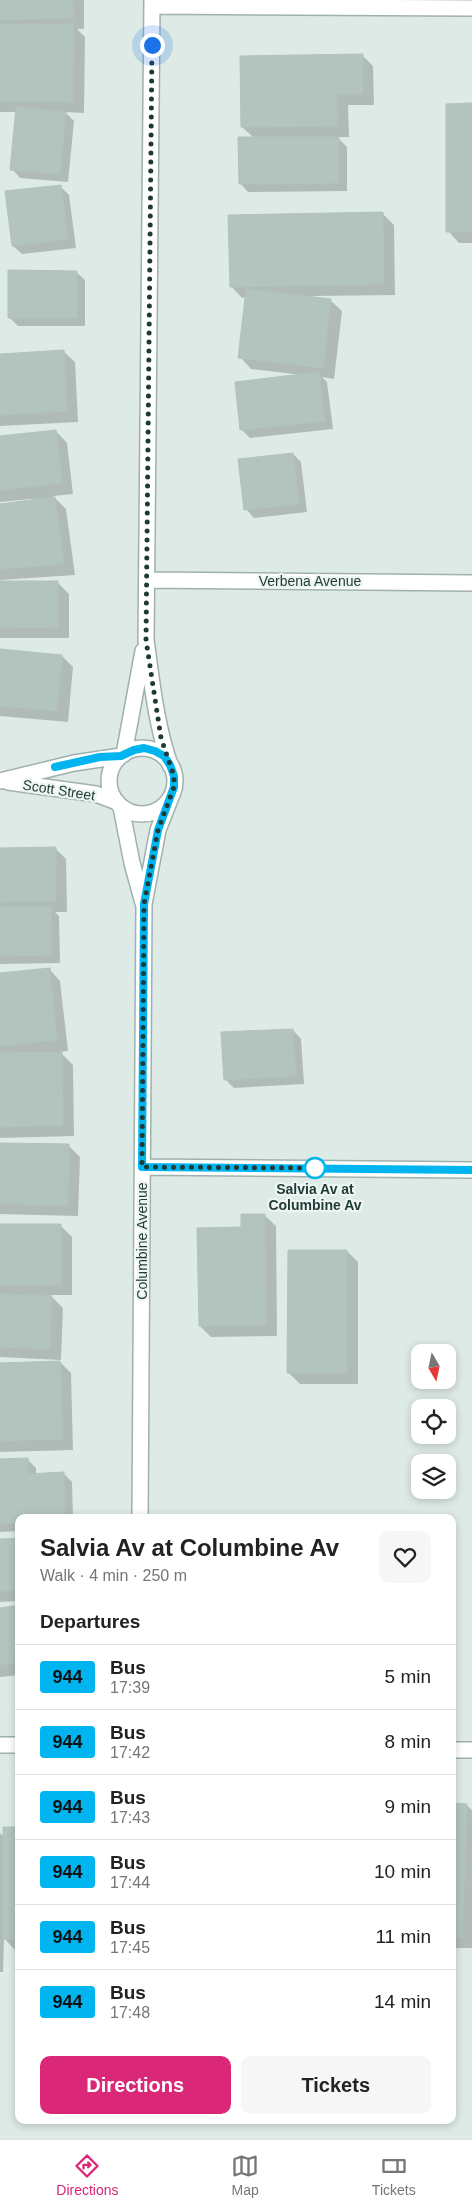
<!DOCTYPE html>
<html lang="en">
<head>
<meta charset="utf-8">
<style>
	:root { --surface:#fff; --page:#f6f6f6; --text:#222; --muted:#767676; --line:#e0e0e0; --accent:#db2777 }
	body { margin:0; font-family:Arial,sans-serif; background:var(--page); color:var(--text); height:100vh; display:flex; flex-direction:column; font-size:19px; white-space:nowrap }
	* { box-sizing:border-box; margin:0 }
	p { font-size:16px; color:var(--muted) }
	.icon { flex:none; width:28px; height:28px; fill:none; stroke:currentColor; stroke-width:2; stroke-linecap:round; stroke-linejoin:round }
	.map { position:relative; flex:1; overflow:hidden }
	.drawer { position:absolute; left:15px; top:1514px; width:441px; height:610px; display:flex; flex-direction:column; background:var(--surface); border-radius:10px; box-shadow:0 2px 8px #0003 }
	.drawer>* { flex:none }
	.badge { padding:0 10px; border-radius:4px; font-size:18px; line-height:32px }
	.needle { width:32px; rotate:171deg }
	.controls { position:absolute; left:411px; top:1344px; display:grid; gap:10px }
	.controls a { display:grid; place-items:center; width:45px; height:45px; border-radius:10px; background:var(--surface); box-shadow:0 2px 8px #0003; font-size:25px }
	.you { position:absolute; width:25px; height:25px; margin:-12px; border:4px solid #fff; border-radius:50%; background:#1a73e8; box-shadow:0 0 0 8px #1a73e833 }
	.map>.badge { position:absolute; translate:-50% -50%; box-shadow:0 0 0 2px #fff }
	h2 { padding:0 25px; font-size:19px; line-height:45px }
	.round { display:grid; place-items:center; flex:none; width:52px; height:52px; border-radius:10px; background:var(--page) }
	.overview { display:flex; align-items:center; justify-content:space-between; height:85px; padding:0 25px }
	h1 { font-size:24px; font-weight:800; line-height:38px }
	.primary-button { display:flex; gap:10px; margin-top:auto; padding:10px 25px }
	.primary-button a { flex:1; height:58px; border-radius:10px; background:var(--accent); color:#fff; font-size:20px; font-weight:800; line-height:58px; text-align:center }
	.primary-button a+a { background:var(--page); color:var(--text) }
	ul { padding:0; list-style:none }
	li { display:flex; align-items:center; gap:15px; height:65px; padding:0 25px; border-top:1px solid var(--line) }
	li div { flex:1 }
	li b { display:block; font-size:19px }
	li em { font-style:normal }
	li .badge { min-width:55px; font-weight:700; text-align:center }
	.dock { display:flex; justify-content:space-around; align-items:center; height:70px; border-top:1px solid var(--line); background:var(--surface); font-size:14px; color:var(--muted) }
	.dock a { display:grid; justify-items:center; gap:2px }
	.dock .active { color:var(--accent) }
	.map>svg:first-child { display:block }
</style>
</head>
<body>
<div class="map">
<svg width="472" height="2139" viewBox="0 0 472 2139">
	<rect width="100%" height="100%" fill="#ddeae6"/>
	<path fill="#0003" d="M0 0H84V29H77L85 37 84 113 65 112 74 121 68 182 20 178 12 169 17 112H0Z
		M362 55 373 66 374 105H348L349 137H337L347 147V191L248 192 240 183 254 138 242 127Z
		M472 105V243H459L448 231Z
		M60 186 69 195 76 248 22 254 13 246 6 193Z
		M382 213 394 225 395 295 313 296V298L330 300 342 311 334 379 322 377 327 382 333 429 250 438 241 429 302 375 251 369 240 357 247 297 242 298 231 286Z
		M76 272 85 280V326H18L9 317Z
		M63 351 75 362 78 422 0 426V355Z
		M56 431 67 443 73 494 53 496 66 509 75 575 0 580V505L31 501V499L0 502V438Z
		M293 454 301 462 307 512 254 518 246 509Z
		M0 583H58L69 594V638H0Z
		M0 650 62 656 73 667 68 722 0 716Z
		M55 848 66 859 67 912H55L59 916 60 963 0 964V849Z
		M49 969 60 981 68 1051 60 1052 73 1065 74 1136 0 1138V974Z
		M293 1030 301 1039 304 1084 234 1088 225 1079Z
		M0 1144 69 1146 80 1157 78 1216 0 1214Z
		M264 1215 276 1226 277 1336 211 1337 200 1326 242 1228Z
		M0 1226H61L72 1237V1295H50L63 1308 61 1360 0 1357Z
		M347 1251 358 1262V1384H300L288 1372Z
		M60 1362 71 1373 73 1450 0 1452V1364Z
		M27 1459 36 1468V1475L64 1474 72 1482 73 1518H19V1531L0 1532V1461Z
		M19 1539V1601L0 1602V1540Z
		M19 1607V1675L0 1677V1609Z
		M452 1804 466 1805 472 1810V1948H452Z
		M19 1829V1950H15L4 1938 3 1972H0V1833L4 1837Z"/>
	<path fill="#b3c4bf" stroke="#b0c3bd" d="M0 0H73L74 18 0 20Z
		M0 24H74L73 102 0 101Z
		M363 54V94H337L338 126 241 127 240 56Z
		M472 103V232H446V104Z
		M16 107 66 112 60 174 10 170Z
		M238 137H339V183L239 184Z
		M61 185 68 239 12 246 5 191Z
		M383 212 384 284 230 287 228 215Z
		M8 270 77 271V318H8Z
		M246 289 331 299 323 368 238 358Z
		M64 350 67 411 0 415V354Z
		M319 372 325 421 240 430 235 382Z
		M56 430 62 483 0 490V436Z
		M293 453 299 504 244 510 238 459Z
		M55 497 64 564 0 569V504Z
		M0 581H58V628L0 627Z
		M0 649 62 655 57 711 0 706Z
		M56 847V901L0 902V848Z
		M51 906 52 955 0 956V907Z
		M50 968 57 1040 0 1046V973Z
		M293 1029 296 1076 224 1080 221 1032Z
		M62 1052 63 1125 0 1127V1053Z
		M0 1143 69 1144 68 1205 0 1204Z
		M241 1214H265L266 1325 199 1326 197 1228 241 1227Z
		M0 1224H61V1285H0Z
		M288 1250H347V1373H287Z
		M0 1294 52 1296 50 1349 0 1347Z
		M60 1361 63 1439 0 1441V1363Z
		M28 1458V1474L64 1472 65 1518H19V1523L0 1524V1459Z
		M19 1538V1590L0 1591V1539Z
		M19 1605V1662L0 1665V1608Z
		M452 1803 467 1804 462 1938 452 1937Z
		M3 1827H19V1939H3Z"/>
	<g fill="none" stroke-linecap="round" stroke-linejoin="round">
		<defs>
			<path id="minor" d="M152 0 146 640C152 683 156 724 170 765
				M152 6 472 8
				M147 580 472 583
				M109 781a33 33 0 1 1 66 0a33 33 0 1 1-66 0Z
				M124 754 143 651
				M0 781 74 763 121 756
				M8 782 96 794 117 802
				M121 807 132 863 143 903
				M142 1167 472 1170
				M140 1518 144 904 158 830 171 797
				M0 1745H19
				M452 1750H472"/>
		</defs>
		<use href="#minor" stroke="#a0b1ad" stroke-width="18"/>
		<use href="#minor" stroke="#fff" stroke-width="15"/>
	</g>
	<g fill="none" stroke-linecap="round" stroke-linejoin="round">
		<defs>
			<path id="line" d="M55 767 100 757 121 756 134 750 144 748 155 751 164 756 170 765 174 776V787L158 830 144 904 142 1167 472 1170"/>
		</defs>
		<use href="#line" stroke="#fff" stroke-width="11"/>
		<use href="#line" stroke="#00b5ef" stroke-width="8"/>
		<path stroke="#1f3935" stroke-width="5" stroke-dasharray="0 9" d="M152 45 146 640 161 738 174 776V787L158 830 144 904 142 1167 320 1168H315"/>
	</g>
	<circle fill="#fff" stroke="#00b5ef" stroke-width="2.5" cx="315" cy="1168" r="10"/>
	<g text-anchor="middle" stroke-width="4.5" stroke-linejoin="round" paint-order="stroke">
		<g font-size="14" fill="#1f3935" stroke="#edf6f3">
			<text x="310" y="586">Verbena Avenue</text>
			<text transform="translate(59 790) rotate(9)" y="5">Scott Street</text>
			<text transform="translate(142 1241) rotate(-90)" y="5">Columbine Avenue</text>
		</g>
		<g font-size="14" font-weight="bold" fill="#1f3935" stroke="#edf6f3">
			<text x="315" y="1194">Salvia Av at<tspan x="315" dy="16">Columbine Av</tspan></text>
		</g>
	</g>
</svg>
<div class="controls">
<a><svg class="needle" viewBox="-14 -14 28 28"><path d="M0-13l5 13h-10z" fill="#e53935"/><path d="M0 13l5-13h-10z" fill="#767676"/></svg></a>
<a><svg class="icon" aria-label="locate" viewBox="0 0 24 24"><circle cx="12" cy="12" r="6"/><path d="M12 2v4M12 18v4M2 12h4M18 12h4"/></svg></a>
<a><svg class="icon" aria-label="layers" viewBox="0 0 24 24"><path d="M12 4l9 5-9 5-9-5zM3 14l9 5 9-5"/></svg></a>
</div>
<div class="you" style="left:152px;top:45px"></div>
<section class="drawer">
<div class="overview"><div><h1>Salvia Av at Columbine Av</h1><p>Walk · 4 min · 250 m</p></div><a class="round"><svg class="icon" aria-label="heart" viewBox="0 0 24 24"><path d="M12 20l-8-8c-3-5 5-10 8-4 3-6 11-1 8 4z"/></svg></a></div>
<h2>Departures</h2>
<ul>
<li><span class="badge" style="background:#00b5ef;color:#111">944</span><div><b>Bus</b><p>17:39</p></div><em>5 min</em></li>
<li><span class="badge" style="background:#00b5ef;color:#111">944</span><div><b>Bus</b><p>17:42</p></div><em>8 min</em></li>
<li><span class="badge" style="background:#00b5ef;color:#111">944</span><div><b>Bus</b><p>17:43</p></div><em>9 min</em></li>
<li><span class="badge" style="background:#00b5ef;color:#111">944</span><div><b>Bus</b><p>17:44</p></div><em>10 min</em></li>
<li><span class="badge" style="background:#00b5ef;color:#111">944</span><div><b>Bus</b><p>17:45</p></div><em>11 min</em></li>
<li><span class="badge" style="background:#00b5ef;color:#111">944</span><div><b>Bus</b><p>17:48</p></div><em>14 min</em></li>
</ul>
<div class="primary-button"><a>Directions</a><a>Tickets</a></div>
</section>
</div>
<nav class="dock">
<a class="active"><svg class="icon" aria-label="directions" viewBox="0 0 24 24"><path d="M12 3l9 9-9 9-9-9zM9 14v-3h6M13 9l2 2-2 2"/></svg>Directions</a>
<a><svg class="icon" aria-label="map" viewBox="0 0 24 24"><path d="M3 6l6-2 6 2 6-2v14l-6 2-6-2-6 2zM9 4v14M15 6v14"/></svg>Map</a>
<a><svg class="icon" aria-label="tickets" viewBox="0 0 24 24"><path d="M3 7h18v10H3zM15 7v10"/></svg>Tickets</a>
</nav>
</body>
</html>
